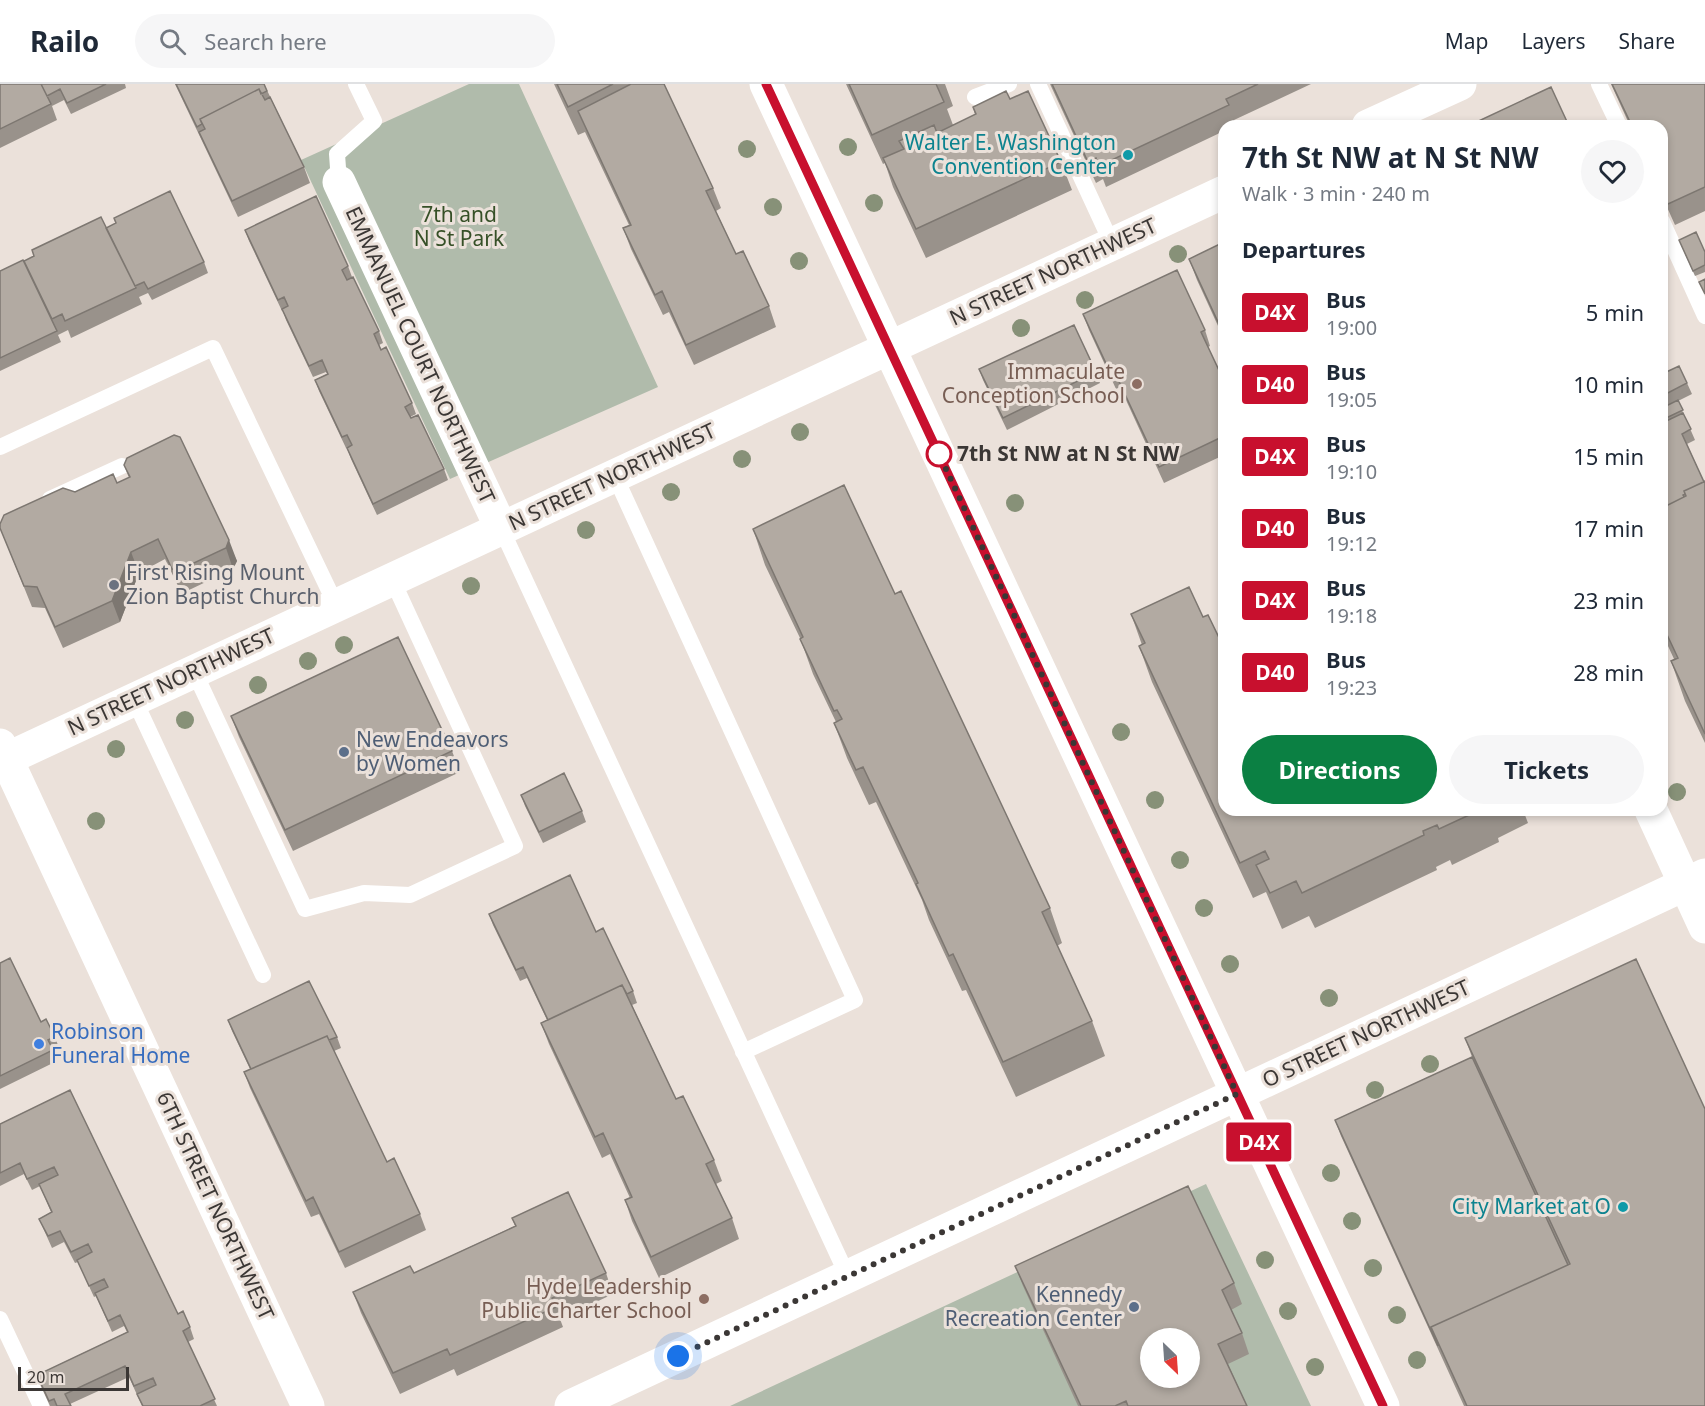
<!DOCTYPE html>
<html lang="en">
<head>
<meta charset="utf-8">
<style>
	:root { --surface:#fff; --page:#f6f6f7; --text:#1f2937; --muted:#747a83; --line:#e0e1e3; --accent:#0b8043 }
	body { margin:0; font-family:"Noto Sans",sans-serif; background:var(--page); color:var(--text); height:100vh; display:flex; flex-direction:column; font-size:22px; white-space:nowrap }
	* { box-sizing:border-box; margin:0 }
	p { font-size:20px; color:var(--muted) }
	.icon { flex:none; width:33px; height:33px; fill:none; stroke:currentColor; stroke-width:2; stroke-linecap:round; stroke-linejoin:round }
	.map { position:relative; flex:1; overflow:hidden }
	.sheet { position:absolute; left:1218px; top:36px; width:450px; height:696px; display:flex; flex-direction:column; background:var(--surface); border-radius:18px; box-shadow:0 3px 9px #0003 }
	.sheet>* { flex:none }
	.badge { padding:0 12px; border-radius:4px; font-size:21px; line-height:39px }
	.needle { width:39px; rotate:155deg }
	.buttons { position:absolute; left:1140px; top:1244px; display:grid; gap:12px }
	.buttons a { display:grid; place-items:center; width:60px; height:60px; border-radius:50%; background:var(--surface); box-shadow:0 3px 9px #0003; font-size:30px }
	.scale { position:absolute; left:18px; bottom:15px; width:111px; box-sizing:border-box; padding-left:6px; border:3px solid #3b3735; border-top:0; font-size:16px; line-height:21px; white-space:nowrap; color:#3b3735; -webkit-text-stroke:4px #ebe1da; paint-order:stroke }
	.you { position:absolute; width:30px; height:30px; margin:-15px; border:4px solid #fff; border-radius:50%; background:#1a73e8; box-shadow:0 0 0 9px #1a73e833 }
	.map>.badge { position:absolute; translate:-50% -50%; box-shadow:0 0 0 3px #fff }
	h2 { padding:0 24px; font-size:22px; line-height:54px }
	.round { display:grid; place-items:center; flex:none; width:63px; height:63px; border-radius:32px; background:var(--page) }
	.head { display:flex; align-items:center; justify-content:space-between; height:102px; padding:0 24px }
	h1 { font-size:28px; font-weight:700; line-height:45px }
	.button { display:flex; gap:12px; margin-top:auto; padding:12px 24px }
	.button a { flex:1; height:69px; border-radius:36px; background:var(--accent); color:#fff; font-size:24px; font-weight:700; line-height:69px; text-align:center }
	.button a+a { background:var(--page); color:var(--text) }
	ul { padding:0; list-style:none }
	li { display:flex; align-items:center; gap:18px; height:72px; padding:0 24px }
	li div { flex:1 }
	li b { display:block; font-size:22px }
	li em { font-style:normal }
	li .badge { min-width:66px; font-weight:700; text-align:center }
	header { display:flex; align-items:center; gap:36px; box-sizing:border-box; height:84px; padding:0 30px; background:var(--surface); border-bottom:2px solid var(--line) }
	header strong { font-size:28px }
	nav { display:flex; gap:33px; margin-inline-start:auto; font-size:21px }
	.search { width:420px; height:54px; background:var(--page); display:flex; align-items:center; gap:15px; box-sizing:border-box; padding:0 21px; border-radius:33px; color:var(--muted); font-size:22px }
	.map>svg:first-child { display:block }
</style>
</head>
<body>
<header>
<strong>Railo</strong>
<div class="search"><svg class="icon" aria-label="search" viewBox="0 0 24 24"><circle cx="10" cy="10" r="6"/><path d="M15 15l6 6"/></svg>Search here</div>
<nav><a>Map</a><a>Layers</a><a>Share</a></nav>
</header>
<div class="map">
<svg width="1705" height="1322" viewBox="0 0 1705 1322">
	<rect width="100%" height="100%" fill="#ebe1da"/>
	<path fill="#b0bbab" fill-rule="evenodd" d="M469 0H519L658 303 450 395 301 76Z
		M1206 1100 1311 1322H730ZM1150 1254H1190V1293H1150Z"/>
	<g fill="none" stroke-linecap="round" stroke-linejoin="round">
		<path stroke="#fff" stroke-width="16" d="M1038 0 1112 160
			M1599 0 1619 42
			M975 13 1009 0
			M339 98 337 70 374 37 356 0
			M1662 137 1705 232
			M0 363 213 264 336 521
			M615 392 855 916 743 968
			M50 415 122 382
			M501 444 848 1193
			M194 587 305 825 364 809 410 811 515 762 392 495
			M134 615 263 891
			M0 1235 41 1322"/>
		<path stroke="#fff" stroke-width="33" d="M1368 42 1460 0
			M339 98 501 444
			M0 678 1224 108
			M1651 726 1705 843"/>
		<path stroke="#fff" stroke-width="33" d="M766 0 1383 1322
			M571 1322 1705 791"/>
		<path stroke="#fff" stroke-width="33" d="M0 661 308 1322"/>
	</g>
	<g fill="#879178">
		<circle cx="848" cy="63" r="9"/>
		<circle cx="747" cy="65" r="9"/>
		<circle cx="874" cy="119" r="9"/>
		<circle cx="773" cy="123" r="9"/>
		<circle cx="1178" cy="170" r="9"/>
		<circle cx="799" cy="177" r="9"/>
		<circle cx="1085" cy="216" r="9"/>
		<circle cx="1021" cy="244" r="9"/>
		<circle cx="800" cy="348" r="9"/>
		<circle cx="742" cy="375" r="9"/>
		<circle cx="671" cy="408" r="9"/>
		<circle cx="1015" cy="419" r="9"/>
		<circle cx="586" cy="446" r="9"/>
		<circle cx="471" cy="502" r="9"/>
		<circle cx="344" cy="561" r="9"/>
		<circle cx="308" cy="577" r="9"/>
		<circle cx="258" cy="601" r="9"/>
		<circle cx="185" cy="636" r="9"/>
		<circle cx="1121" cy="648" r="9"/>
		<circle cx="116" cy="665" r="9"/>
		<circle cx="1677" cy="708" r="9"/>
		<circle cx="1155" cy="716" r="9"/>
		<circle cx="96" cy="737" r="9"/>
		<circle cx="1180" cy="776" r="9"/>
		<circle cx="1204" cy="824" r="9"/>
		<circle cx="1230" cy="880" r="9"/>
		<circle cx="1329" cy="914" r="9"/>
		<circle cx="1430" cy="980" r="9"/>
		<circle cx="1375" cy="1006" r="9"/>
		<circle cx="1331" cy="1089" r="9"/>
		<circle cx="1352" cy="1137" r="9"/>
		<circle cx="1265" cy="1176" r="9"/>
		<circle cx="1373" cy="1184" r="9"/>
		<circle cx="1288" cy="1227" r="9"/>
		<circle cx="1397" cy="1231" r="9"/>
		<circle cx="1417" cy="1276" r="9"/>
		<circle cx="1315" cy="1283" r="9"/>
	</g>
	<path fill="#99928b" d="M0 0H125L126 4 71 30 64 16 52 22 57 36 0 64Z
		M175 0H264L304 83 310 99 238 133Z
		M554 0H664L713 104 721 124 716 127 736 170 769 222 776 243 694 281 669 228 663 231 631 165 623 144 629 141 585 48 578 51Z
		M846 0H945L953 22 947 25 953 41 975 31 973 23 1010 15 1061 78 1072 106 926 174 893 103 885 79 883 80Z
		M1050 0H1311L1234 36 1236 41 1224 42V47L1106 103 1103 95 1096 99Z
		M1611 0H1705V127L1675 141 1662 112V42H1630Z
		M114 134 204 178 208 189 152 216 148 209 139 213 142 220 71 254 68 246 58 251 61 258 0 287V187L26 181 34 172 32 166 106 144 116 139Z
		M245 146 348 182 352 193 379 247 383 259 379 261 412 319 416 330 410 333 444 385 448 396 377 431 351 375 347 364H346L319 307 315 296 327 290 326 288 313 293 286 236 283 227H282L249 157Z
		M1224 158V255L1197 196 1189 175Z
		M1681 161 1705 168V188L1695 192Z
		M1083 230 1205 246 1210 262 1208 263 1224 297V371L1164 399 1120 303 1116 305 1089 246Z
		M979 285 1096 288 1100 299 1007 346 983 296Z
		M1662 290 1687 299 1692 310 1678 317 1695 356 1687 360 1704 398 1705 397V659L1685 617 1671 577 1674 575 1662 549Z
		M174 351 237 477 233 485 187 507 180 506 165 475 139 489 120 538 63 564 45 524 32 523 0 444 75 408 117 399 129 394 124 381Z
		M753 445 895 510 1050 824 1062 859 1057 862 1092 937 1105 972 1016 1013 966 906 962 907 929 836 922 816 876 718 869 721 847 674 834 639 836 638 813 590 800 554 765 481Z
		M1131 530 1224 726H1523L1528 739 1498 754 1499 758 1452 781 1450 776 1436 783 1437 786 1315 844 1309 832 1282 845 1266 808 1253 814 1152 598 1139 562 1142 561Z
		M231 632 452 667 460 688 293 767 239 653Z
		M521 711 582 727 586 738 543 759 525 722Z
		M489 830 596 848 633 907 637 919 632 921 676 1015 714 1076 722 1097 716 1100 732 1134 739 1155 659 1194 632 1137 625 1116 630 1114 610 1070 602 1074 549 960 541 939 547 936 527 894 520 897 493 841Z
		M0 879 41 938 55 953 59 964 53 967 57 977 0 1005Z
		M228 936 337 953 341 964 334 967 387 1078 420 1130 426 1146 345 1184 319 1130 311 1133 250 1004 244 988 250 985 232 947Z
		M1465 954 1705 1322H1464L1341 1052 1335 1036 1472 973Z
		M70 1006 178 1230 190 1243 194 1255 188 1258 217 1322H142L129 1293 70 1320 71 1322H50L41 1302 37 1291 127 1248 124 1242 112 1248 96 1212 94 1213 78 1178 75 1179 64 1158 52 1164 39 1135 51 1128 40 1102 32 1106 24 1090 0 1102V1040Z
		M512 1134 606 1189 613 1210 560 1235 563 1243 457 1292 454 1285 400 1310 361 1229 353 1208 414 1189 515 1142Z
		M1015 1182 1234 1199 1242 1220 1231 1226 1242 1249 1249 1270 1228 1280 1247 1322H1078L1023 1202Z"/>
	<path fill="#7d7771" d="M229 456 237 477 233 485 226 464Z
		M131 468 139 489 120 538 112 517Z"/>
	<path fill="#b2aaa2" stroke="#7d7771" stroke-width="1.5" fill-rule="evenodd" d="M0 0H41L51 20 0 45Z
		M41 0H106L67 19 60 5 47 12Z
		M176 0H264L267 7 261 10 259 5 200 35 202 40 197 43Z
		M557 0H613L568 23Z
		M631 0H664L713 104 706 107 736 170 743 167 769 222 686 261 662 207 655 211 623 144 631 141 578 27Z
		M849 0H936L944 18 872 51Z
		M1052 0H1258L1226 15 1229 21 1099 82 1096 74 1088 78Z
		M1612 0H1705V103L1668 120 1662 108V42H1632Z
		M1551 3 1569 42H1468Z
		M259 5 265 16 270 13 304 83 232 117 199 48 205 45 200 35Z
		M1006 7 1010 15 1028 7 1061 78 916 145 883 74 904 65 899 57 934 41 937 49 976 30 973 23Z
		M170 107 204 178 148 205 144 198 135 202 106 144 116 139 114 134Z
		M316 112 348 182 342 186 347 196 353 193 379 247 374 250 381 266 386 263 412 319 405 323 411 334 418 331 444 385 373 420 347 364 352 361 347 351 342 353 315 296 328 290 322 276 309 282 282 225 288 222 284 213 278 216 245 146Z
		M101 133 136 204 65 237 62 230 52 235 24 177 34 172 32 166Z
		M1696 148 1705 168V181L1693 187 1679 156Z
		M1224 158V251L1189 175Z
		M23 176 57 247 0 274V187Z
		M1177 186 1205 246 1201 248 1224 297V352L1159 383 1114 287 1110 288 1083 230Z
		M1705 195V210L1699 198Z
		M1074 241 1096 288 1003 334 979 285Z
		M1679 282 1687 299 1662 312V290Z
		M1678 316 1683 326 1662 336V324Z
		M1683 329 1691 345 1682 350 1704 398 1684 407 1685 410 1683 411 1684 413 1662 424V339Z
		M174 351 180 353 229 456 226 464 179 486 172 485 158 455 131 468 112 517 55 543 37 503 24 502 0 444V440L4 431 63 404 75 408 113 390 117 399 130 393 124 381 127 374Z
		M1705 397V650L1671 577 1678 574 1662 540V424L1686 412 1684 407Z
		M844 401 895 510 901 507 1005 728 1050 824 1042 828 1092 937 1003 978 953 870 949 872 916 800 918 799 863 683 856 686 834 639 842 635 837 626 834 627 800 555 803 553 753 445Z
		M1189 503 1203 533 1208 531 1224 564V726H1480L1439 745 1437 741 1423 747 1424 751 1302 809 1296 797 1270 809 1256 781 1269 775 1265 767 1240 779 1139 562 1145 559 1131 530Z
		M398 553 452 667 285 746 231 632Z
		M564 689 582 727 539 748 521 711Z
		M570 791 596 848 603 844 633 907 627 910 622 901 548 936 523 883 516 886 489 830Z
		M10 874 41 938 46 935 55 953 48 956 53 966 0 992V879Z
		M1636 875 1705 1025V1322H1467L1431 1243 1570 1180 1465 954Z
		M309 897 337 953 329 956 327 952 251 985 228 936Z
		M622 901 676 1015 683 1012 714 1076 706 1080 732 1134 651 1173 625 1116 632 1113 603 1049 595 1053 541 939Z
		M327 952 387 1078 394 1074 420 1130 339 1168 313 1113 306 1117 244 988Z
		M1472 973 1568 1181 1431 1243 1438 1262 1335 1036Z
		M70 1006 178 1230 183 1227 190 1243 183 1247 215 1315 200 1322H143L137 1310 156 1301 153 1294 134 1302 125 1282 65 1310 71 1322H57L54 1315 49 1317 37 1291 128 1248 120 1231 108 1237 95 1209 108 1203 104 1195 89 1202 77 1176 92 1168 88 1160 71 1168 60 1147 48 1152 39 1135 52 1128 39 1100 58 1091 54 1083 27 1095 20 1079 0 1089V1040Z
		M1188 1102 1234 1199 1222 1206 1242 1249 1218 1260 1247 1322H1128L1126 1317 1115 1322H1081L1015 1182ZM1150 1254H1190V1293H1150Z
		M568 1108 606 1189 552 1214 556 1223 450 1271 447 1265 393 1289 353 1208 410 1182 414 1189 516 1142 512 1134Z"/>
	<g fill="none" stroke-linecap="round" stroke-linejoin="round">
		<defs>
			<path id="line" d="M766 0 1383 1322"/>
		</defs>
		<use href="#line" stroke="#fff" stroke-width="14"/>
		<use href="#line" stroke="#c8102e" stroke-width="9"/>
		<path stroke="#3b3735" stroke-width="6" stroke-dasharray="0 10.8" d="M678 1272 1237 1010 939 370"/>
	</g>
	<g fill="#0f9aa8" stroke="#ebe1da" stroke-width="2">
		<circle cx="1128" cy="71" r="6"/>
		<circle cx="1623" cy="1123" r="6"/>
	</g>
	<g fill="#8d6e63" stroke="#ebe1da" stroke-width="2">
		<circle cx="1137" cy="300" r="6"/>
		<circle cx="704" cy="1215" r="6"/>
	</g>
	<circle fill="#fff" stroke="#c8102e" stroke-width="3" cx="939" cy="370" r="12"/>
	<circle fill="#6b7280" stroke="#ebe1da" stroke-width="2" cx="114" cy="501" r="6"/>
	<g fill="#5c6f8a" stroke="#ebe1da" stroke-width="2">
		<circle cx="344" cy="668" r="6"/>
		<circle cx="1134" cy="1223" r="6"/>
	</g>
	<circle fill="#3f7fe0" stroke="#ebe1da" stroke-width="2" cx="39" cy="960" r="6"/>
	<g text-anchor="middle" stroke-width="6" stroke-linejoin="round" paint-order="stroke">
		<g font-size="21" fill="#0d838f" stroke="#ebe1da" text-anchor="end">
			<text x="1116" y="66">Walter E. Washington<tspan x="1116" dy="24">Convention Center</tspan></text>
			<text x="1611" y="1130">City Market at O</text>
		</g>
		<g font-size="21" fill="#365027" stroke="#ebe1da">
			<text x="459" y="138">7th and<tspan x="459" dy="24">N St Park</tspan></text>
		</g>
		<g font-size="21" fill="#3b3735" stroke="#ebe1da">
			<text transform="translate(1053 188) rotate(-25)" y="7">N STREET NORTHWEST</text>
			<text transform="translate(420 271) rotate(65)" y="7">EMMANUEL COURT NORTHWEST</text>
			<text transform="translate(612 393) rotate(-25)" y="7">N STREET NORTHWEST</text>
			<text transform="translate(171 598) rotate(-25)" y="7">N STREET NORTHWEST</text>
			<text transform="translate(1366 950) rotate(-25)" y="7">O STREET NORTHWEST</text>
			<text transform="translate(215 1122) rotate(65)" y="7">6TH STREET NORTHWEST</text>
		</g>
		<g font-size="21" fill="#785e54" stroke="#ebe1da" text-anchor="end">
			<text x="1125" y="295">Immaculate<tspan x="1125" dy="24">Conception School</tspan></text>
			<text x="692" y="1210">Hyde Leadership<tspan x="692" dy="24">Public Charter School</tspan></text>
		</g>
		<g font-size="21" font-weight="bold" fill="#3b3735" stroke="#ebe1da" text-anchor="start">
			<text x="957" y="377">7th St NW at N St NW</text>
		</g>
		<g font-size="21" fill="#5b616d" stroke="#ebe1da" text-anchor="start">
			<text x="126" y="496">First Rising Mount<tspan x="126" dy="24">Zion Baptist Church</tspan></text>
		</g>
		<g font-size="21" fill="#4e5e75" stroke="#ebe1da" text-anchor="start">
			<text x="356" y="663">New Endeavors<tspan x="356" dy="24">by Women</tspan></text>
			<text x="1122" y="1218" text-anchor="end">Kennedy<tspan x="1122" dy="24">Recreation Center</tspan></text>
		</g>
		<g font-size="21" fill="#366cbe" stroke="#ebe1da" text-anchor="start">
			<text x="51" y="955">Robinson<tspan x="51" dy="24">Funeral Home</tspan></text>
		</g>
	</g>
</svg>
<div class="buttons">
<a><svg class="needle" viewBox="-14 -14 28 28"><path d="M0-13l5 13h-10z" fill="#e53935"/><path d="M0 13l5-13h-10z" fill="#747a83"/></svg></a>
</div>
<div class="scale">20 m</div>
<div class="you" style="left:678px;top:1272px"></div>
<b class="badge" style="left:1259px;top:1058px;background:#c8102e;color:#fff">D4X</b>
<section class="sheet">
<div class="head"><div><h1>7th St NW at N St NW</h1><p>Walk · 3 min · 240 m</p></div><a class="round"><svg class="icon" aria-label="heart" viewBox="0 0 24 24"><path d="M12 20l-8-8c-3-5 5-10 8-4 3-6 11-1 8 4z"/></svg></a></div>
<h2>Departures</h2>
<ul>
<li><span class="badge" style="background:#c8102e;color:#fff">D4X</span><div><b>Bus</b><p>19:00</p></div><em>5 min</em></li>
<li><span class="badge" style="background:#c8102e;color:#fff">D40</span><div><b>Bus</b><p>19:05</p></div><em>10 min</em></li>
<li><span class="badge" style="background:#c8102e;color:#fff">D4X</span><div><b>Bus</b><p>19:10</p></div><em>15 min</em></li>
<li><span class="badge" style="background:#c8102e;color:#fff">D40</span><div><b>Bus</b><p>19:12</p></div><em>17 min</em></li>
<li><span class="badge" style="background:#c8102e;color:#fff">D4X</span><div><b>Bus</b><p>19:18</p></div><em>23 min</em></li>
<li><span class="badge" style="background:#c8102e;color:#fff">D40</span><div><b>Bus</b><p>19:23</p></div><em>28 min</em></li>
</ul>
<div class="button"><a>Directions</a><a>Tickets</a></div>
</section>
</div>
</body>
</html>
